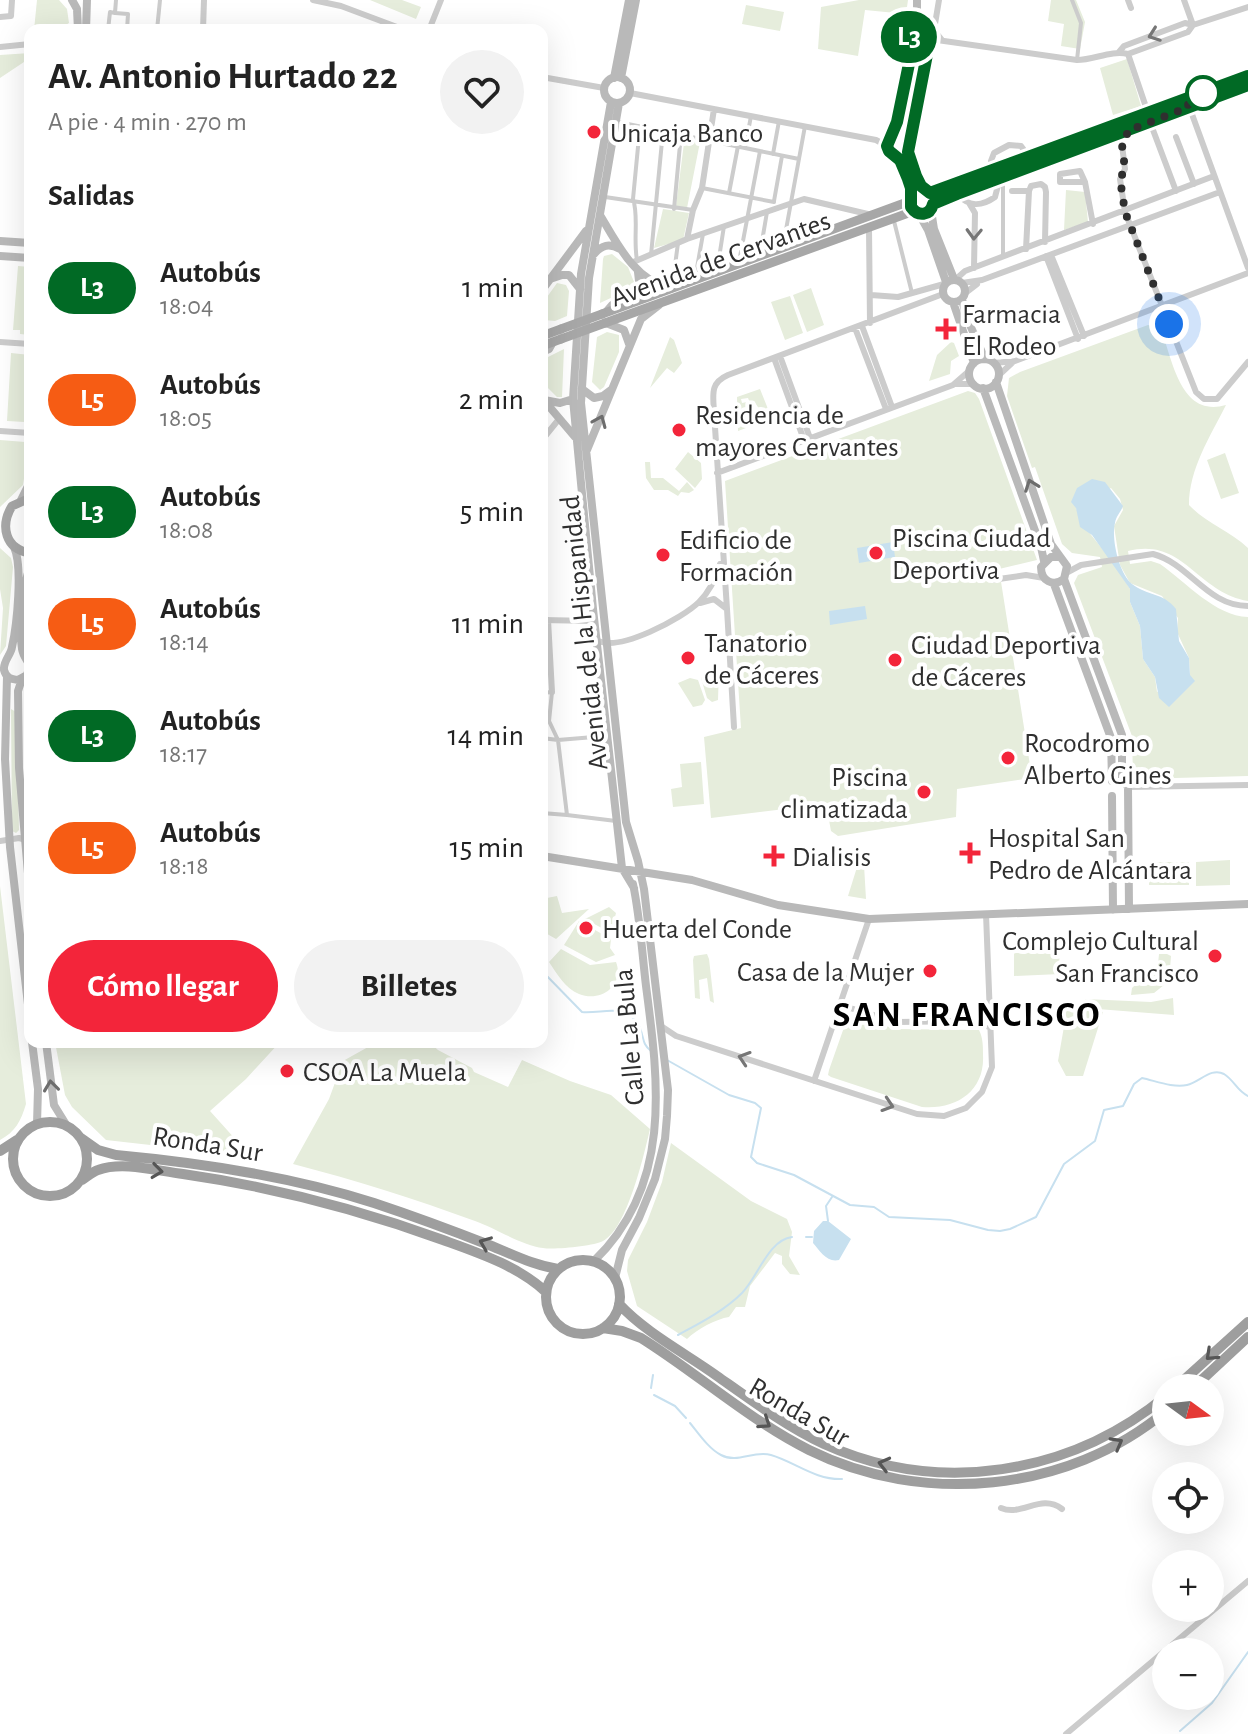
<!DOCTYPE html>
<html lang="es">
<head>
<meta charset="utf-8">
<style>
	:root { --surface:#fff; --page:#f2f2f2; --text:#222; --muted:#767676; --accent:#f3253a }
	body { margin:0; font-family:"Alegreya Sans",sans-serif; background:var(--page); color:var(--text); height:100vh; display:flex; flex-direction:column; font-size:30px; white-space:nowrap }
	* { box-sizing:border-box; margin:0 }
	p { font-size:26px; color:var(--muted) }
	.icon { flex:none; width:44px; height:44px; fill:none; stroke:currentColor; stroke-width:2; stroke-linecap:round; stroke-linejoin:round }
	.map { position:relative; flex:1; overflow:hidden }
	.side { position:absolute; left:24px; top:24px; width:524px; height:1024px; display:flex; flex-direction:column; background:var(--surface); border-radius:16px; box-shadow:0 8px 32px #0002 }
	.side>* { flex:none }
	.badge { padding:0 16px; border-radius:26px; font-size:28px; line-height:52px }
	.needle { width:52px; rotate:105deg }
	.tools { position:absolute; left:1152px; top:1374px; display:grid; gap:16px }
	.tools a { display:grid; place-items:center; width:72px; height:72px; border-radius:50%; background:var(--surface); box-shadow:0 8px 32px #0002; font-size:40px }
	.you { position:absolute; width:40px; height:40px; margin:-20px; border:6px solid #fff; border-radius:50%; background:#1a73e8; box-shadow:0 0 0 12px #1a73e833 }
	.map>.badge { position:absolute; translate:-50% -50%; box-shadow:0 0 0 4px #fff }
	h2 { padding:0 24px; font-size:30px; line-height:72px }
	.round { display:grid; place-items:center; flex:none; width:84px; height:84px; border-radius:42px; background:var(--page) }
	.head { display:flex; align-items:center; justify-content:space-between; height:136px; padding:0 24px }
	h1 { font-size:38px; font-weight:600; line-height:60px }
	.action { display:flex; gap:16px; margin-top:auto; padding:16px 24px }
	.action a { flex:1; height:92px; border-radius:48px; background:var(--accent); color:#fff; font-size:32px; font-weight:600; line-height:92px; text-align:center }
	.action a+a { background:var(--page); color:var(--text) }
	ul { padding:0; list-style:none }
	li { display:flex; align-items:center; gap:24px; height:112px; padding:0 24px }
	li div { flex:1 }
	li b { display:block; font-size:30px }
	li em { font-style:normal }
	li .badge { min-width:88px; font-weight:700; text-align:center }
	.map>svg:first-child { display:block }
</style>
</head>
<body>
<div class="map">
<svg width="1248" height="1734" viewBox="0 0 1248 1734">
	<rect width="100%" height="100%" fill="#fff"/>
	<path fill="#e6eddc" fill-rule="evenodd" d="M37 0H59L67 9 69 23 57 30H34Z
		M370 0H402L421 7 416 19Z
		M859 0H908L906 14 865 10 858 56 818 49 821 7Z
		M1051 0H1076L1085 22 1080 49 1061 46 1064 24 1048 21Z
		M746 5 784 12 780 31 742 24Z
		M30 53V58L0 78V55Z
		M1127 59 1141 106 1113 115 1100 68Z
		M690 140 700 142 687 208 676 206 684 143Z
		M1066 190 1085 192 1088 222 1064 230Z
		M663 209 689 213 683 240 654 248Z
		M612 254 628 267 634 282 630 289 600 303 603 259 604 256Z
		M18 266 30 267V335L20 334V330H13Z
		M557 283 566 285 569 291 567 316 555 321 544 320 542 304Z
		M811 288 824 325 807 332 793 295Z
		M790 296 803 333 785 340 771 302Z
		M1148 325 1161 329C1173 362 1181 418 1226 405 1210 437 1189 469 1189 505 1206 523 1230 531 1248 548V601C1196 592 1184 537 1128 551L1130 564 1151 561 1160 564C1186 582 1215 616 1248 617V776L1139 779 1133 776 1132 736 1074 583 1078 575 1102 567 1100 557 1072 553 1062 544 1035 467 1032 468 1007 396 1009 378 1020 372ZM1111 488 1120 499 1123 510 1114 526 1120 565 1130 583 1162 596 1178 618 1177 632 1189 658 1190 675 1157 692 1155 677 1143 659 1140 626 1130 602V589L1116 566 1088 531 1076 508Z
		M607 332 619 335V352L604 387 600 390 592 382 597 337Z
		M670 337 674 340 682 363 674 373 667 368 650 388Z
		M951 342 954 343 959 356 951 361 950 374 929 381 937 355Z
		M564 349 562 397H557L542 382V360Z
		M11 353 30 355V415L25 422 7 421Z
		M760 389 772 419 757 425 756 422 765 418 754 401 750 403 748 398 741 399 742 403 747 402 754 425 738 431 737 397Z
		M968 391 975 393 979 399 1037 560 999 569 1032 778 957 789 956 817 838 836 831 831 826 804 711 818 704 737 741 728 725 481Z
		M0 440 25 442 29 446 23 485 0 507Z
		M688 452 701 463 702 479 695 488 675 469Z
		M1225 453 1239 493 1221 499 1207 460Z
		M645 462H650L651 478H663L679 491 687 482 694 490 689 493 681 492 678 496 668 490H654L646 478Z
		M0 548 11 558 13 567 6 646 0 655 3 608 0 589Z
		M719 668 718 700 712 702 707 698 701 678 705 673Z
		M690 678 698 680 705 700 702 705 693 707 678 683Z
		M11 709 16 712 19 830 16 833 12 831Z
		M701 762 704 804 673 807 671 789 682 787 680 764Z
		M1230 860V885L1196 886V862Z
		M1149 862H1189V885H1149Z
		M858 864 864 865 866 899 848 896Z
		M0 886 26 1104C21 1121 15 1132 0 1140Z
		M557 896 562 913 589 909 556 939 542 931V899Z
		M609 907 616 913 611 933 585 919Z
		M579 921 611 939 610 948 615 955 596 962 564 945Z
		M561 949 590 965 616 962C625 985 601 1003 579 994 565 988 557 974 549 962Z
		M1059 952 1060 974 1014 976V953Z
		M707 954 709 959 714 1003 710 1001 707 978 699 980 700 999 695 998 693 960 694 956Z
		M1159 954H1167L1171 956 1169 981 1154 993 1131 995 1132 988 1158 964Z
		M1173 998 1174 1015 1085 1008V999L1151 1002Z
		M1062 1003 1103 1012 1083 1076H1066L1058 1061 1066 1015 1061 1014Z
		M848 1016 897 1029 979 1030C983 1038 983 1046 983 1055 985 1091 956 1110 922 1107L831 1077 828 1075 829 1070Z
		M55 1042H280L246 1079 210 1111 237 1141 239 1155 106 1140 72 1107 65 1095Z
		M377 1042H429L438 1050 472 1068 474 1072 508 1087 522 1060 570 1081 611 1095 650 1129C644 1155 627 1229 603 1241 594 1246 554 1250 543 1248 523 1246 495 1228 475 1221 415 1199 355 1180 293 1164L329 1099 343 1061Z
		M671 1143 751 1201 787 1219 792 1232 789 1256 800 1275 790 1274 782 1264V1256L775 1253 750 1286 745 1307H736L729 1317C716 1319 697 1329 687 1339L637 1306 627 1271 628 1260 647 1222 662 1182Z"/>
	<path fill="#c7e0ef" d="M1092 479 1105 482 1123 506C1121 512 1116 516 1115 523 1111 539 1119 573 1132 584 1147 596 1163 592 1176 609L1179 641 1189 658 1190 675 1195 681 1169 707 1159 698 1155 677 1143 659 1140 626 1130 602V589L1092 535 1080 527 1076 508 1071 502 1077 488Z
		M893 542 895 557 859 563 857 548Z
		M865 606 867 619 830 625 829 611Z
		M823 1221H828L851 1239 839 1260C827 1263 820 1251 813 1243L814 1231Z"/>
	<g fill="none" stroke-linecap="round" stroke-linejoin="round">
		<path stroke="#c7e0ef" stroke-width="2" d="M542 971 582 1012C604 1014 627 1001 640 1028 644 1038 642 1044 651 1051
			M667 1060 729 1095 755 1103 761 1108 751 1157 757 1163 794 1175 850 1205 874 1207 889 1217 950 1220 988 1230 1000 1231 1010 1229 1036 1217 1064 1164 1095 1141 1104 1110 1123 1106 1134 1084 1142 1078C1156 1081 1173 1088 1187 1085 1200 1082 1211 1067 1224 1074 1234 1080 1237 1091 1248 1096
			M828 1221 826 1206 832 1197
			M806 1237H812
			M678 1335C700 1323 724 1311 742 1293 758 1277 768 1240 792 1237
			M651 1388 653 1375
			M654 1395 675 1406 686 1418
			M690 1423C699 1434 709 1449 721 1455 738 1464 753 1450 771 1455 795 1462 815 1480 842 1479
			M1180 1731 1212 1703 1248 1652"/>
		<path stroke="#ccc" stroke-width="4" d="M1072 0 1081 23 1077 60
			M115 13 128 14 127 30
			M115 13 116 0
			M108 30 110 12 115 13
			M157 30 160 0
			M618 122 799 159
			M745 148 751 116
			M773 154 779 121
			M702 188 774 202
			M729 193 738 146
			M605 197 693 210
			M774 201 782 156
			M674 209 681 134
			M894 221 912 293
			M783 246 805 126
			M760 253 767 212
			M651 255 663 131
			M1003 257V180
			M637 260C633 239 639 216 633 199L640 126
			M739 262 760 151
			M717 271 724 226
			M695 279 703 234
			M672 288 678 243
			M542 693 552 692 549 721 558 740 606 736
			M542 738 558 740 567 815 616 821
			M542 813 567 815"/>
		<path stroke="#ccc" stroke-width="6" d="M313 0 341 6 405 30
			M939 0 934 30 942 40
			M1128 0 1131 8
			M1184 0 1193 25
			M0 17 11 16 12 0
			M203 30 204 0
			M429 30 441 0
			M930 39 1077 60C1094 60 1111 50 1128 54
			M0 47 30 44
			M1119 52 1124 46 1185 23 1193 25 1248 7
			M1128 54 1188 32 1193 25
			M1128 54 1148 113
			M542 77 604 88
			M630 93 876 140 887 146
			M1189 106 1248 268
			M1150 122 1176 191
			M1176 137 1194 184
			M1122 145 1125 169 1120 179 1125 212 1196 392 1204 399H1217L1248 362
			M993 171 991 161 994 153 1009 145 1021 146 1029 157
			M1085 182 1080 171 1060 174V182H1085L1093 224
			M1012 191H1029
			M957 194C969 207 981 207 995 197L1000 178
			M969 203 975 213 974 268
			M869 228 870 323
			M687 239 693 210 702 188 714 109
			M1026 249 1029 191 1031 186 1041 184 1045 187 1046 192 1045 242
			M1051 255 1084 336
			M1046 256 1078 339
			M631 263 687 239 804 199 872 215
			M956 279 965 271 1214 176
			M962 283 982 280 1220 192
			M964 294 977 284
			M871 295 898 297 944 284
			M862 326 892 407
			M855 328 886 409
			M0 342 30 344
			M780 356 810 438
			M774 358 804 440
			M994 363 1015 361 1248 273
			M998 376 1013 362
			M956 384H974
			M0 431 30 433
			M542 440 559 419
			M717 473 953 385 969 371
			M1068 572 1081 565 1153 554C1190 564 1207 606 1248 606
			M992 580 1026 575 1044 578
			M700 603 714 599 727 609 734 727
			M727 609 714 412C713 394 710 383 728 375L943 294
			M542 620 594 621
			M548 620 552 692
			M597 640C618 653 683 618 699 602 709 592 716 578 720 564
			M1128 787 1248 785
			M0 841 19 838 30 841
			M840 1005 897 1022 974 1021 989 1027
			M661 1026 676 1036 917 1114 944 1116 966 1108 982 1092 992 1067 986 914
			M814 1081 869 919
			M1001 1508C1022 1517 1041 1493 1062 1509
			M1066 1734 1248 1581"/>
		<path stroke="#b9b9b9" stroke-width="8" d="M72 0 77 9 78 30
			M86 30 87 0
			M912 46 921 49 928 45 930 39 923 28 913 30
			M604 90a13 13 0 1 1 26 0a13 13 0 1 1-26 0Z
			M614 78 629 0
			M621 78 636 0
			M611 102 581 274 573 399 593 609 622 868 634 888
			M925 191 911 165 908 152 928 45
			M912 195C911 184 907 170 900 161 895 153 890 153 887 144L897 122 911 54 909 36 917 17V0
			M931 210 934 229 954 279
			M919 214 928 230 946 282
			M600 215C618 245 634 279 670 289
			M0 241 30 243
			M594 254C602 245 609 243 620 249
			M0 256 30 258
			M550 279 562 275H569L580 289
			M943 291a11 11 0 1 1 22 0a11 11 0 1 1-22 0Z
			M542 290 586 231
			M962 299 966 316 985 359
			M953 302 974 363
			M606 312 612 305 640 290 638 272
			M606 323 624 330 629 344
			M542 352 549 349 553 342
			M969 374a15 15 0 1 1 30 0a15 15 0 1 1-30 0Z
			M996 382 1051 544 1067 566 1064 579C1053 587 1041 581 1041 567L1051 557H1059
			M983 388 1041 547 1044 561
			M582 389 594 398 603 396 611 390
			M542 398 575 437
			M544 400 560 403 573 399
			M587 450 641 319 659 305
			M21 500 30 482
			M14 547C23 566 17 625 12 647 11 655 3 661 4 670 6 678 11 679 18 680L27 675 30 665
			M30 567C23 584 19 630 22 649 23 656 27 660 30 666
			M1064 579 1122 735V780L1128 787 1129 909
			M1054 584 1111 738 1112 781
			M7 676 5 759 10 847 30 1022
			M22 679 18 691 19 768 30 897
			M1112 796 1113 910
			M542 856 692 880 778 905 869 919 1248 904
			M32 1042 38 1089 37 1124
			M46 1042 54 1105 67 1126
			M594 1261C672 1186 659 1084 646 986 642 952 640 917 633 884
			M615 1278 622 1250 639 1218 655 1179 665 1139 667 1116 668 1090 644 889 638 861 626 822 581 403 589 278 619 103"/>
		<path stroke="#a7a7a7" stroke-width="9" d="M930 193 1248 76
			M910 204C910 195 916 189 925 191L932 197
			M933 204 1248 85
			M914 211 919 214 927 213 933 204
			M602 314 910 201
			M605 323 914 211
			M542 336 561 329
			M542 346 561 339
			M30 498 12 506C0 526 5 549 30 553"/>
		<path stroke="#9e9e9e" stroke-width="10" d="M13 1159a37 37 0 1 1 74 0a37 37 0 1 1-74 0Z
			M81 1138 98 1150 116 1155C203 1163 290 1176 374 1203 413 1216 451 1230 489 1245 512 1254 532 1265 558 1269
			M0 1151 17 1140
			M82 1180C87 1177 92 1172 98 1170 123 1161 157 1171 183 1174 273 1187 358 1209 443 1240 479 1253 518 1266 546 1292
			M546 1297a37 37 0 1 1 74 0a37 37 0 1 1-74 0Z
			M619 1304C646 1333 685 1353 717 1376 751 1400 786 1426 824 1444 939 1496 1070 1475 1166 1396
			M603 1328 622 1331 641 1338C697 1373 749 1420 809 1450 922 1506 1068 1493 1166 1411
			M1175 1388 1248 1322
			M1193 1388 1248 1337"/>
		<path stroke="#a7a7a7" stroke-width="9" d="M561 329 602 314
			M561 339 605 323"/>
	</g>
	<defs><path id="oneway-chevron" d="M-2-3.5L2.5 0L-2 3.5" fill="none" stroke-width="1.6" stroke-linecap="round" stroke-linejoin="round" transform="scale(2)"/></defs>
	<g stroke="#767676">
		<use href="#oneway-chevron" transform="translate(1154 35) rotate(160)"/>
		<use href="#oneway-chevron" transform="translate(974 234) rotate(92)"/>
		<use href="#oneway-chevron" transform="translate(744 1058) rotate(-162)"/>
		<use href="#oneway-chevron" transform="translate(888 1105) rotate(18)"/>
	</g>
	<g stroke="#6d6d6d">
		<use href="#oneway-chevron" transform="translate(600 421) rotate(-67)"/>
		<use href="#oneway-chevron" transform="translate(1031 485) rotate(-110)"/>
		<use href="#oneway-chevron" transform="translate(51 1086) rotate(-97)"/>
	</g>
	<g stroke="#565656">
		<use href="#oneway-chevron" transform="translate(157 1171) rotate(7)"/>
		<use href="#oneway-chevron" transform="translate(485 1243) rotate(-158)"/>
		<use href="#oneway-chevron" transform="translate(1211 1355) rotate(137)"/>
		<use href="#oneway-chevron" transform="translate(765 1423) rotate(34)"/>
		<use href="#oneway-chevron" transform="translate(1117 1443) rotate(-29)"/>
		<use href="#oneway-chevron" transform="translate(884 1464) rotate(-166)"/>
	</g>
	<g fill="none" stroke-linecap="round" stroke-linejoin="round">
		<defs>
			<path id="line" d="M1248 76 930 193 921 186 916 176 908 152 930 39C928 29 919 28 917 17L909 36 911 54 897 122 887 146 889 151 900 160 908 179 911 188V207C918 217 930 216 933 204L957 194 1248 85"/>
		</defs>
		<use href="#line" stroke="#fff" stroke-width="18"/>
		<use href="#line" stroke="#016a25" stroke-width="12"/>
		<path stroke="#2f2f2f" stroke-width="8" stroke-dasharray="0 14.4" d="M1169 324 1125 212 1120 179 1125 169 1122 145 1127 138V131L1189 107 1186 99 1203 93"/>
	</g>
	<circle fill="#fff" stroke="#016a25" stroke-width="4" cx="1203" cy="93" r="16"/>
	<g fill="#f3253a" stroke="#fff" stroke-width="3">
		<circle cx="594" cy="132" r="8"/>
		<path d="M942 317h8v8h8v8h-8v8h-8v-8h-8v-8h8z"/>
		<circle cx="679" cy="430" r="8"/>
		<circle cx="876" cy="553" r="8"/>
		<circle cx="663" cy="555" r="8"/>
		<circle cx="688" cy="658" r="8"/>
		<circle cx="895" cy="660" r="8"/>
		<circle cx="1008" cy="758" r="8"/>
		<circle cx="924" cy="792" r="8"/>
		<path d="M966 841h8v8h8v8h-8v8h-8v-8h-8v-8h8z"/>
		<path d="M770 844h8v8h8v8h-8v8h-8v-8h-8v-8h8z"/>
		<circle cx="586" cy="928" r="8"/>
		<circle cx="1215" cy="956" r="8"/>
		<circle cx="930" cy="971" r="8"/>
		<circle cx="287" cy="1071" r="8"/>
	</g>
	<g text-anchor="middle" stroke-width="8" stroke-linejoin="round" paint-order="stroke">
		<g font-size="28" fill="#2f2f2f" stroke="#fff" text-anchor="start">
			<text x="610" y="142">Unicaja Banco</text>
			<text x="962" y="323">Farmacia<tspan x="962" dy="32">El Rodeo</tspan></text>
			<text x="695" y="424">Residencia de<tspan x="695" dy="32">mayores Cervantes</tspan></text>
			<text x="892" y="547">Piscina Ciudad<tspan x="892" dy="32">Deportiva</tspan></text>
			<text x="679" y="549">Edificio de<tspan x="679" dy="32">Formación</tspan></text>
			<text x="704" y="652">Tanatorio<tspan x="704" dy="32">de Cáceres</tspan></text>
			<text x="911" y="654">Ciudad Deportiva<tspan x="911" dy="32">de Cáceres</tspan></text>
			<text x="1024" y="752">Rocodromo<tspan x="1024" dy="32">Alberto Gines</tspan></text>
			<text x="908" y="786" text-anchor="end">Piscina<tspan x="908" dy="32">climatizada</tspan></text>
			<text x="988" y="847">Hospital San<tspan x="988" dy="32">Pedro de Alcántara</tspan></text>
			<text x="792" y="866">Dialisis</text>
			<text x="602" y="938">Huerta del Conde</text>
			<text x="1199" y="950" text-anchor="end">Complejo Cultural<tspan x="1199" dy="32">San Francisco</tspan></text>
			<text x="914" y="981" text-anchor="end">Casa de la Mujer</text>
			<text x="303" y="1081">CSOA La Muela</text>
		</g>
		<g font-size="28" fill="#2f2f2f" stroke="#fff">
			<text transform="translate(720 258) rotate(-20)" y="10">Avenida de Cervantes</text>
			<text transform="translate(583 633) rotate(-96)" y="10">Avenida de la Hispanidad</text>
			<text transform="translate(628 1037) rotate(-95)" y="10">Calle La Bula</text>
			<text transform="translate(208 1143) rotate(9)" y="10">Ronda Sur</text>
			<text transform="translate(800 1411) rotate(30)" y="10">Ronda Sur</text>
		</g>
		<g font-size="36" font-weight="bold" letter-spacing="2" fill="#000" stroke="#fff">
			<text x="967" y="1026">SAN FRANCISCO</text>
		</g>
	</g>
</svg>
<div class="tools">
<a><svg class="needle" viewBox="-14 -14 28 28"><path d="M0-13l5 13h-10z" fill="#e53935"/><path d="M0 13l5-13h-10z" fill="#767676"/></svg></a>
<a><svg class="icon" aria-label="locate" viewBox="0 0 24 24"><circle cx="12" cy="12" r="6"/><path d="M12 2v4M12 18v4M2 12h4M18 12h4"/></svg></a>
<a>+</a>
<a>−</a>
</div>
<div class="you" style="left:1169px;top:324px"></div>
<b class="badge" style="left:909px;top:37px;background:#016a25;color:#fff">L3</b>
<section class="side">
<div class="head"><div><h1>Av. Antonio Hurtado 22</h1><p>A pie · 4 min · 270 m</p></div><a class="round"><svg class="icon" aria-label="heart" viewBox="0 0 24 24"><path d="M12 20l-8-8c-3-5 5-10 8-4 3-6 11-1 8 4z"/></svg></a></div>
<h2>Salidas</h2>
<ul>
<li><span class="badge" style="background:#016a25;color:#fff">L3</span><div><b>Autobús</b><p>18:04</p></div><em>1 min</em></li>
<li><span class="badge" style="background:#f65c14;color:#fff">L5</span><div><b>Autobús</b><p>18:05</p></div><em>2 min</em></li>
<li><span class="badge" style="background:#016a25;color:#fff">L3</span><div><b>Autobús</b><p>18:08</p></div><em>5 min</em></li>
<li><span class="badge" style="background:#f65c14;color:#fff">L5</span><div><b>Autobús</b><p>18:14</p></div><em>11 min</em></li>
<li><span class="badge" style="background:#016a25;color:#fff">L3</span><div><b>Autobús</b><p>18:17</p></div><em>14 min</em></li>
<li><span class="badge" style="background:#f65c14;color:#fff">L5</span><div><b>Autobús</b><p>18:18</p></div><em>15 min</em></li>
</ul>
<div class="action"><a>Cómo llegar</a><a>Billetes</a></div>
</section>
</div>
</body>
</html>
